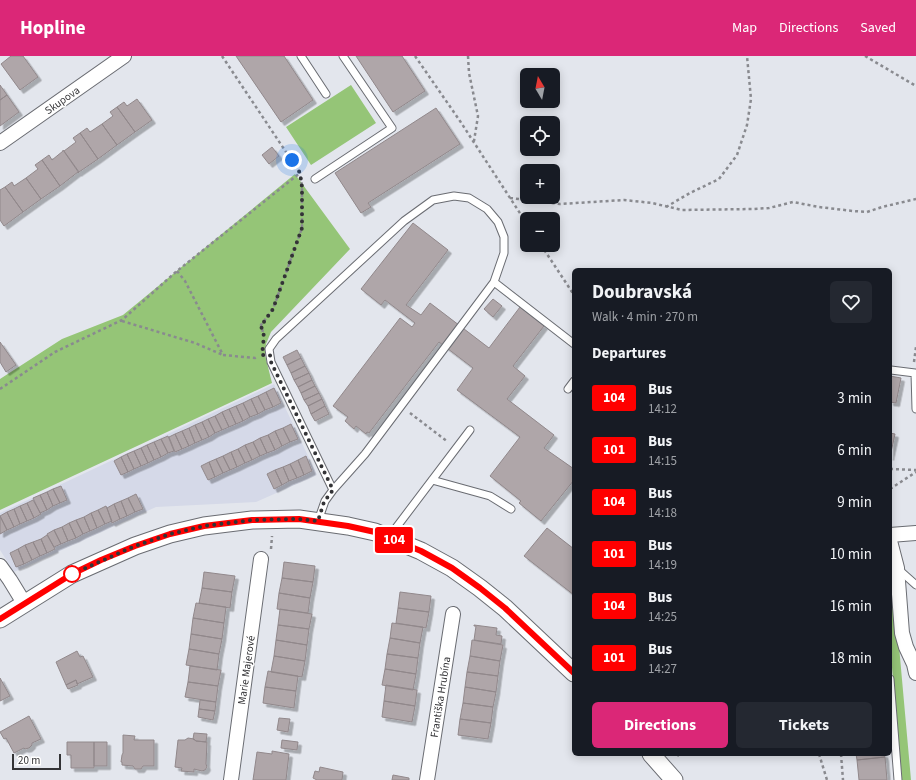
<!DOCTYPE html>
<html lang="en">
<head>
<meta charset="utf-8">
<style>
	:root { --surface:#171b24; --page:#242831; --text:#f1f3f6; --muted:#9ea1a6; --accent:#db2777 }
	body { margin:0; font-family:"Source Sans 3",sans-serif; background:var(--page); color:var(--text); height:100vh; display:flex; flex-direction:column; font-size:15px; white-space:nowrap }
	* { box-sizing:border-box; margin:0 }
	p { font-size:13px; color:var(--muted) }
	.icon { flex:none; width:22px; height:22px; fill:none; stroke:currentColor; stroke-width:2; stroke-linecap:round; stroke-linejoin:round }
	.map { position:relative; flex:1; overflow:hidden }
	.panel { position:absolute; left:572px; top:212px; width:320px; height:488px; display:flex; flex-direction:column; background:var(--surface); border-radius:6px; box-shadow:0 2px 10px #0003 }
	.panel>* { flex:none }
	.badge { padding:0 8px; border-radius:3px; font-size:14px; line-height:26px }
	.needle { width:26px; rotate:350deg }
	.fabs { position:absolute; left:520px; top:12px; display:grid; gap:8px }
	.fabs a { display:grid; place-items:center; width:40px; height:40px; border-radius:6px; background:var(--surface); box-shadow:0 2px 10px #0003; font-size:20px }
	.scale { position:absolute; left:12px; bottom:10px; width:49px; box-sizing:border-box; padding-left:4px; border:2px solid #333336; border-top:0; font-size:11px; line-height:14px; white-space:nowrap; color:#333336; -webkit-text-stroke:3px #fff; paint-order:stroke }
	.you { position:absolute; width:20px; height:20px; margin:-10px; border:3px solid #fff; border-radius:50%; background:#1a73e8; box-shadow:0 0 0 6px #1a73e833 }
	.map>.badge { position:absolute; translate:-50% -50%; box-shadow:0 0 0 2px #fff }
	h2 { padding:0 20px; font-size:15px; line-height:36px }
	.round { display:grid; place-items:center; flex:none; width:42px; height:42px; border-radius:6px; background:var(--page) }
	.overview { display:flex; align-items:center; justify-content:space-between; height:68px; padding:0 20px }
	h1 { font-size:19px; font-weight:700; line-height:30px }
	.primary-button { display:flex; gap:8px; margin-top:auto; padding:8px 20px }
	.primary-button a { flex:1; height:46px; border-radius:6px; background:var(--accent); color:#fff; font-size:16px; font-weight:700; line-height:46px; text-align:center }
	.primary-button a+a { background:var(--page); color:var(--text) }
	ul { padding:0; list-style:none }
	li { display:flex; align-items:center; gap:12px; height:52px; padding:0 20px }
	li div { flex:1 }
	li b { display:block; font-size:15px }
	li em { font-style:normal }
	li .badge { min-width:44px; font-weight:700; text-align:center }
	header { display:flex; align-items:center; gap:24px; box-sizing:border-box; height:56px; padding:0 20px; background:var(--accent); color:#fff }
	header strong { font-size:19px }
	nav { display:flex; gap:22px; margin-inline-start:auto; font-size:14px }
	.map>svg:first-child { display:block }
</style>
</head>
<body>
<header>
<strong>Hopline</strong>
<nav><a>Map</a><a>Directions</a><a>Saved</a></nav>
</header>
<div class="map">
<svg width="916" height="724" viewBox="0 0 916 724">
	<defs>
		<filter id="shadow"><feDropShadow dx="3.5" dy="3.5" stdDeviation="0" flood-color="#0004"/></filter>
	</defs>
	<rect width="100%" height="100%" fill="#e3e6ed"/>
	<path fill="#d5d9e8" d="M274 328 317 419 256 446 156 451 14 516 0 494V457Z"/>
	<path fill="#95c577" d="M351 29 376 67 311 109 286 71Z
		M295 118 350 193 271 276 266 288 265 299 272 327 0 454V323L62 283 123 259Z
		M890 522H892L893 523 911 724H902L890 589Z"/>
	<path fill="#afa6a9" stroke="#91888b" filter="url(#shadow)" d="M11 0H23L38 21 20 34 1 8Z
		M236 0H284L313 44 281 66Z
		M356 0H402L425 35 393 56Z
		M0 29 7 39 0 44Z
		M7 39 19 56 0 70V44Z
		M137 43 152 64 135 76 117 51 124 46 127 50Z
		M117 51 135 76 117 89 102 68 113 60 110 56Z
		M436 52 460 88 368 147 371 151 361 157 335 117Z
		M102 68 117 89 98 103 80 77 87 72 90 76Z
		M80 77 98 103 79 116 64 95 76 86 73 82Z
		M272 91 279 100 269 108 262 99Z
		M63 94 79 117 78 116 60 130 42 104 49 99 52 104 63 95Z
		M42 104 60 130 41 143 26 122 38 113 35 109Z
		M26 122 41 143 23 156 5 131 12 126 14 130Z
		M5 131 23 156 4 170 0 164V134Z
		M413 167 448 194 406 249 421 259 430 247 489 292 520 251 544 270 513 310 525 320 507 343 554 379 544 392 574 413V424L541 465 519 447 521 445 490 420 520 381 457 334 473 312 439 286 369 377 367 376 366 378 356 370 354 373 345 365 348 361 333 350 400 262 412 271 415 267 385 244 381 249 361 233Z
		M493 243 502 250 493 261 484 253Z
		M0 286 16 309 6 316 0 306Z
		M297 294 301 302 287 309 283 301Z
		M301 302 305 310 291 317 287 309Z
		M305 310 309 317 294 324 291 317Z
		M309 317 312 324 298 331 294 324Z
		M890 320 901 322 896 347 890 346Z
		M312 324 315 330 301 337 298 331Z
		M315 330 319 337 304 344 301 337Z
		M274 332 281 347 273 351 266 336Z
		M266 336 273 351 265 354 258 340Z
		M319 337 322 343 308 350 304 344Z
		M258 340 265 354 258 358 251 343Z
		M251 343 258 358 250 361 243 347Z
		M322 343 325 350 311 358 308 350Z
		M243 347 250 361 243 365 236 350Z
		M236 350 243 365 236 368 229 353Z
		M325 350 329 358 315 365 311 358Z
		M229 353 236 368 229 371 222 356Z
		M222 356 229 371 222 374 215 360Z
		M215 360 222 374 215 377 208 363Z
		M208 363 215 377 209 381 202 366Z
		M202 366 209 381 202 384 195 369Z
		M291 368 298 383 290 386 283 372Z
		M195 369 202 384 195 387 189 372Z
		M189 372 195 387 189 390 182 375Z
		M283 372 290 386 282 390 275 375Z
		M182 375 189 390 182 393 175 378Z
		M275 375 282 390 275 394 268 379Z
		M890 377 895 378 890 401Z
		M175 378 182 393 175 396 169 381Z
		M268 379 275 394 267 397 260 382Z
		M168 380 174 395 168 397 161 383Z
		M260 382 267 397 260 400 253 386Z
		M161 383 168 397 161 401 154 386Z
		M154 386 161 401 154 404 147 389Z
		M253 386 260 400 252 404 245 389Z
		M147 389 154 404 148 407 141 392Z
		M245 389 252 404 245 407 238 393Z
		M141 392 148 407 141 410 134 395Z
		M238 393 245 407 237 411 231 396Z
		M134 395 141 410 134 413 127 398Z
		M231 396 237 411 230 414 223 400Z
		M127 398 134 413 128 416 121 401Z
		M223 400 230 414 223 417 216 403Z
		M306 400 312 415 304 419 298 404Z
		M121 401 128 416 121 419 114 405Z
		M216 403 223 417 215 421 209 406Z
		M298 404 304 419 297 422 290 408Z
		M209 406 215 421 208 424 201 410Z
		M290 408 297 422 289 425 283 411Z
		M283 411 289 425 282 429 275 414Z
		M275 414 282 429 274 433 267 418Z
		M61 430 67 444 60 447 53 433Z
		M53 433 60 447 53 450 47 436Z
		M47 436 53 450 47 454 40 439Z
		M136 438 143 453 135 456 128 442Z
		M40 439 47 454 40 457 33 442Z
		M128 442 135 456 127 460 121 445Z
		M33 444 41 458 34 462 27 447Z
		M121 445 127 460 120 463 114 448Z
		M27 447 34 462 27 465 20 450Z
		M114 448 120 463 112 467 107 452Z
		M20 450 27 465 20 468 14 453Z
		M106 450 112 465 105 468 98 454Z
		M14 453 20 468 14 471 7 456Z
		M98 454 105 468 97 472 91 457Z
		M7 456 14 471 7 474 0 460Z
		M91 457 97 472 90 475 84 461Z
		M0 460 7 474 0 478Z
		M84 461 90 475 83 478 76 464Z
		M76 464 83 478 76 482 69 467Z
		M69 467 76 482 68 485 62 471Z
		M62 471 68 485 61 488 54 474Z
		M547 472 574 493V539L524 500Z
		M54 474 61 488 54 491 47 478Z
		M47 479 55 493 47 497 41 483Z
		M41 483 47 497 40 500 33 486Z
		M33 486 40 500 32 504 25 489Z
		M25 489 32 504 24 508 18 493Z
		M18 493 24 508 16 511 10 497Z
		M284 506 315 510 313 526 282 522Z
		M204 516 235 520 232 536 202 532Z
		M282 522 313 526 310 542 279 537Z
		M202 532 232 536 230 552 199 547Z
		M400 536 431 540 429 556 398 552Z
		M279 537 310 542 308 557 277 553Z
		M196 547 226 551 224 567 193 562Z
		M398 552 429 556 426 572 396 567Z
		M280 553 312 558 309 573 278 569Z
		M193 562 224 567 222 583 191 578Z
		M392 567 423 571 420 587 390 582Z
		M278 569 309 573 307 589 276 584Z
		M474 569 497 572 496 579 502 580 501 588 474 584 476 570H474Z
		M191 578 222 583 219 598 189 593Z
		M390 582 420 587 418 602 387 598Z
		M276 584 307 589 305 605 274 600Z
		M472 584 503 589 500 605 470 600Z
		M189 593 219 598 217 614 186 609Z
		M77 595 80 601 83 600 93 621 77 628 76 624 66 629 56 606Z
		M387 598 418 602 416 618 385 613Z
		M274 600 305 605 302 621 271 616Z
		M470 600 500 605 498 620 467 616Z
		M190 610 221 614 218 630 188 626Z
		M385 613 416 618 413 634 382 629Z
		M268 615 298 620 296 635 265 631Z
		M467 616 498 620 496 636 465 631Z
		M0 622 10 640 0 645Z
		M76 624 78 629 68 633 66 629Z
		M188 626 218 630 216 646 185 641Z
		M386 629 417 634 415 650 384 645Z
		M265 631 296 635 294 652 263 647Z
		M465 631 496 636 493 651 463 647Z
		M200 644 216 646 215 655 199 653Z
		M384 645 415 650 412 666 382 661Z
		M463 647 493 651 491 667 460 663Z
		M199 653 215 655 213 664 198 661Z
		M29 660 41 683 32 687V689L29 692 25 693 24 692 14 697 6 682 4 683 0 676Z
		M279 662 290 663 288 676 277 674Z
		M460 663 491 667 488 683 458 679Z
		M194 677 207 678 206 686 196 685 193 683Z
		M123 679 135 680 134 684H154V710H143L141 713H135L133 710 122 709V706H121L122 699 123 697Z
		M188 682 194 683 196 685 207 686 206 708 207 711 205 714 202 715 194 713V716L181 715 182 712 175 711 178 684H185Z
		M282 684 298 686 297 694 281 692Z
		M67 686H94V712H71V699H67Z
		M94 686H107V710H94Z
		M272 695 289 698 286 724H253L257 696 272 698Z
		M856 698H884L885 701 857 704Z
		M885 701 887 724H859L857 704Z
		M320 711 343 716 342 724H317L313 722 315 715 319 716Z
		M393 719 409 722V724H392Z"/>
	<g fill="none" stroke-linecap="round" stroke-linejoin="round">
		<defs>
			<path id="service" d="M301 0 326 38
				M315 123 392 72 343 0
				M494 226 574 288
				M891 314 915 317 916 353
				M568 333 574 325
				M432 424 490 440 511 453
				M318 465 325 445 333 434 365 398 494 226 504 197V181L498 166 487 153 469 142 454 140 433 144 404 165 276 283 269 293 271 306 333 434
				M389 481 470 374
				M890 517 897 512 916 529
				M890 623 898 724"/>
			<path id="minor" d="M0 87 124 0
				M890 479 916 477
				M890 485 897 512 902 577 906 591 914 608 916 617
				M0 510 10 524 24 547
				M231 724 261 503
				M427 724 453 558"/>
			<path id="tertiary" d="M0 563 72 518 135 490 170 478 204 470 252 464 299 463 348 470 375 476 421 495 452 512 480 532 505 552 574 617
				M651 698 674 724"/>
		</defs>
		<use href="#service" stroke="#6a6c72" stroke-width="9"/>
		<use href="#minor" stroke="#6a6c72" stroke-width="16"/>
		<use href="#tertiary" stroke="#6a6c72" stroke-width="19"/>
		<path stroke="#898a8f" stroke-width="2.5" stroke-dasharray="3 3" stroke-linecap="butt" d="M222 0 300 117 302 131V172L273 253 261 269 264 280
			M415 0 460 65 527 168
			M468 0 469 17 478 60 474 85
			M865 0 916 30
			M510 142 560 148 624 144 652 147 682 154 753 153 769 152 793 146 819 151 853 155 867 156 882 151 916 143
			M666 151 690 137 719 123 737 99 747 69 751 43 747 0
			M541 189 574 239
			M177 215 185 225 223 299 255 302 258 300
			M122 265 195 287 223 299
			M914 306 916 291
			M0 333 55 296 122 264 177 215 300 117
			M410 357 448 386
			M890 413 916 414
			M890 433 916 416
			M271 493 272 480
			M677 698 679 700
			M819 698 827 724
			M841 698 843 724"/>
		<use href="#service" stroke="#fff" stroke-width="7"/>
		<use href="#minor" stroke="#fff" stroke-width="14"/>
		<use href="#tertiary" stroke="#fff" stroke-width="17"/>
	</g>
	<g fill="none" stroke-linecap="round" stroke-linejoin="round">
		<defs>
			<path id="line" d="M0 563 72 518 101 504 135 490 170 478 204 470 252 464 299 463 348 470 375 476 421 495 432 501 452 512 480 532 505 552 574 617"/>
		</defs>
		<use href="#line" stroke="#fff" stroke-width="9"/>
		<use href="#line" stroke="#f00" stroke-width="6"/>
		<path stroke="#333336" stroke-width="4" stroke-dasharray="0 7.2" d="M72 518 135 490 170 478 204 470 252 464 299 463 318 465 324 446 333 434 271 306 270 299H262L264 280 261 270 273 253 302 172V131L300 117 292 104"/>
	</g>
	<circle fill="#fff" stroke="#f00" stroke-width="2" cx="72" cy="518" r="8"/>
	<g text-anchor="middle" stroke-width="3" stroke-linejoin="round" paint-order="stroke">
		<g font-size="11" fill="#333336" stroke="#fff">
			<text transform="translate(62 44) rotate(-35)" y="4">Skupova</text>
			<text transform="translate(246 614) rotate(-82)" y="4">Marie Majerové</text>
			<text transform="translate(440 641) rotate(-81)" y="4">Františka Hrubína</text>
		</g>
	</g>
</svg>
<div class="fabs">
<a><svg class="needle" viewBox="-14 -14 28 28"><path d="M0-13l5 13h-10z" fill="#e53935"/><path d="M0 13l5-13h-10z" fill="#9ea1a6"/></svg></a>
<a><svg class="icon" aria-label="locate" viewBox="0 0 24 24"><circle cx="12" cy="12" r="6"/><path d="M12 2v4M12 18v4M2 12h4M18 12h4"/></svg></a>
<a>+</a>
<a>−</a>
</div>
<div class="scale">20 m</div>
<div class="you" style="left:292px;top:104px"></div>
<b class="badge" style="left:394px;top:484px;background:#f00;color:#fff">104</b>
<section class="panel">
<div class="overview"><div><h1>Doubravská</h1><p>Walk · 4 min · 270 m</p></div><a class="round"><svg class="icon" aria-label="heart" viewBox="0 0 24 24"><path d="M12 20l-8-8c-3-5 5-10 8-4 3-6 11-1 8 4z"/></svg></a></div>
<h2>Departures</h2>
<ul>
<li><span class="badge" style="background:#f00;color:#fff">104</span><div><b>Bus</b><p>14:12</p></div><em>3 min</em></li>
<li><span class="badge" style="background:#f00;color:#fff">101</span><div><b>Bus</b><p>14:15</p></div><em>6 min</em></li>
<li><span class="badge" style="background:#f00;color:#fff">104</span><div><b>Bus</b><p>14:18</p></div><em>9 min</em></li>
<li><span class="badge" style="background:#f00;color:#fff">101</span><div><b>Bus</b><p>14:19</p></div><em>10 min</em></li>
<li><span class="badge" style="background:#f00;color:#fff">104</span><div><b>Bus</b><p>14:25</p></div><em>16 min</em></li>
<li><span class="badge" style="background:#f00;color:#fff">101</span><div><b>Bus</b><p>14:27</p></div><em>18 min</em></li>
</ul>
<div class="primary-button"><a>Directions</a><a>Tickets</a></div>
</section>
</div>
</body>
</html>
